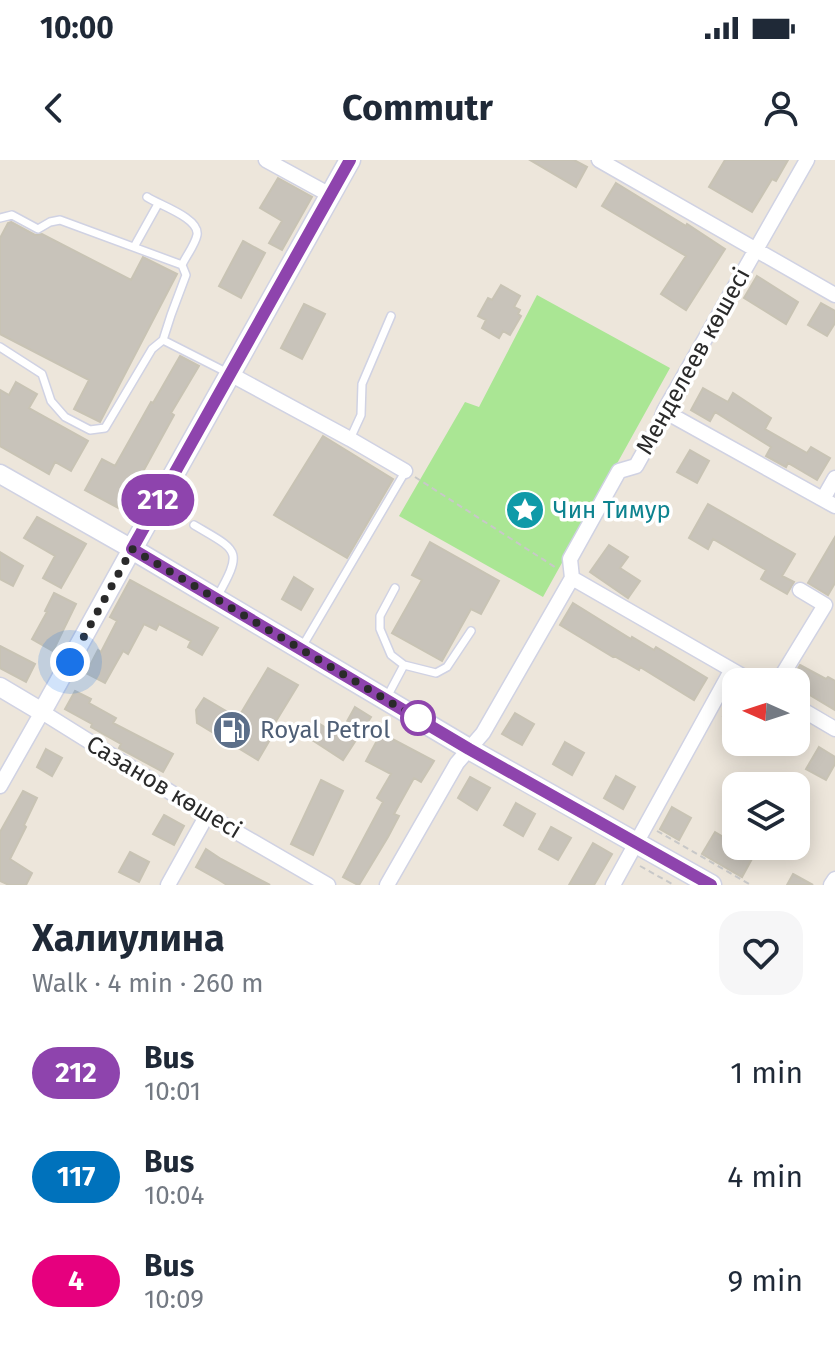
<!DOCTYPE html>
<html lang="en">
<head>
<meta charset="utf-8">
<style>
	:root { --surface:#fff; --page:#f6f6f7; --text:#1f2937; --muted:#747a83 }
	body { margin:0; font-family:"Fira Sans",sans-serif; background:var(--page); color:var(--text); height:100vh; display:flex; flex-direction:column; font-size:30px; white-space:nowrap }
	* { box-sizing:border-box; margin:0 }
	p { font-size:26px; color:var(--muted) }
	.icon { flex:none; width:44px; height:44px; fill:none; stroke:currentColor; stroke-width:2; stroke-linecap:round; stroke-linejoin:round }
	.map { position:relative; height:725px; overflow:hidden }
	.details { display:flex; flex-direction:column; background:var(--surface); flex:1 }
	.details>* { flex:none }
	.badge { padding:0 16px; border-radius:26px; font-size:28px; line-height:52px }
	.needle { width:52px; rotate:273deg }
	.fabs { position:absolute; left:722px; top:508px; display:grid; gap:16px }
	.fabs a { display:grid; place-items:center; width:88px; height:88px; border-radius:16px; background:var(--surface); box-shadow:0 4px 20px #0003; font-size:40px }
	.you { position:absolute; width:40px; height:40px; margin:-20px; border:6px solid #fff; border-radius:50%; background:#1a73e8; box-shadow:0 0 0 12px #1a73e833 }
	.map>.badge { position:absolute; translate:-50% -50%; box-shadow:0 0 0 4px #fff }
	.round { display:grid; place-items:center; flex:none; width:84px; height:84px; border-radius:24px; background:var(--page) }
	.overview { display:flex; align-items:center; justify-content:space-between; height:136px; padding:0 32px }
	h1 { font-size:38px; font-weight:700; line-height:60px }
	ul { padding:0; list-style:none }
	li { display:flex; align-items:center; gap:24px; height:104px; padding:0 32px }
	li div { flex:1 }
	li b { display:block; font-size:30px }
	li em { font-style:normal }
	li .badge { min-width:88px; font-weight:700; text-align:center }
	.status { display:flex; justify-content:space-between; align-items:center; height:56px; padding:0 40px; background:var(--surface); direction:ltr }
	.status svg { height:22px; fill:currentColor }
	header { display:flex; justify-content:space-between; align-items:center; height:104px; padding:0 32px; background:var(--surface); font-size:36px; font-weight:700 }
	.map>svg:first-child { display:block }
</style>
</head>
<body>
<div class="status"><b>10:00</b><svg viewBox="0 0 49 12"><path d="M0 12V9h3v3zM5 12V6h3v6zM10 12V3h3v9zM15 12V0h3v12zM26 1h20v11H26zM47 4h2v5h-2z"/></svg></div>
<header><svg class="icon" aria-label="back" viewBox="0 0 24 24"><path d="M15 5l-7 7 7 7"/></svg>Commutr<svg class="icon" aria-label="person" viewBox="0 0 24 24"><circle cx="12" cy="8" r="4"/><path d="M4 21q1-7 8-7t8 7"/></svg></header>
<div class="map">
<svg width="835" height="725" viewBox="0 0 835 725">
	<rect width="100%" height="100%" fill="#ede6db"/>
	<path fill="#aae694" d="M537 135 670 208 543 437 399 356 465 242 479 247Z"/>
	<path fill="#c8c3ba" stroke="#c8c3b4" stroke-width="2" d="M530 0H574L587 7 576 27Z
		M725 0H788L776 21 772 19 752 52 709 27Z
		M278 18 312 37 282 90 269 83 282 61 260 48Z
		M616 23 686 66 687 64 725 89 686 150 661 134 686 96 602 46Z
		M11 62 35 75 42 74 131 120 143 97 177 114 100 262 74 249 89 220 0 174V78L8 63Z
		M243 81 265 93 241 138 219 126Z
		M757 116 798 142 786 164 744 138Z
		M501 125 520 136 514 147 520 150 518 154 521 156 510 175 503 171 499 178 482 168 486 160 478 156 488 138 492 140Z
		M821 143 835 151V163L827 176 808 165Z
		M304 144 325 154 302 199 281 188Z
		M180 196 199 206 171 253 174 255 122 350 85 330 102 299 115 306 151 242 153 243Z
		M16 222 37 234 29 248 88 281 71 311 55 302 49 314 0 286V230L9 235Z
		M703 228 728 242 733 233 771 258 765 269 807 293 811 287 830 298 817 320 788 303 786 307 766 296 771 287 715 252 710 261 691 250Z
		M323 276 393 319 347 398 274 355Z
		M690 290 709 301 697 323 677 312Z
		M708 344 795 394 782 416 794 422 787 434 761 419 766 410 713 379 708 389 689 378Z
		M37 357 86 384 61 428 43 418 55 396 24 378Z
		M835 377V423L828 435 808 423Z
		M430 382 499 421 481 454 471 449 442 501 392 473 422 420 412 415Z
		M609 385 628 397 620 408 640 421 628 438 590 412Z
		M0 392 23 406 13 426 0 419Z
		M294 417 313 429 301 450 282 439Z
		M130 420 218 468 202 495 188 487 191 481 159 464 156 470 144 464 128 494 123 491 105 523 86 513 98 490 101 492 117 461 110 457Z
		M54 433 76 444 53 491 32 479 47 452 45 451Z
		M573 443 631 479 632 477 654 490 656 487 707 518 694 540 640 507 639 510 614 496 613 497 560 465Z
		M0 486 35 504 26 522 0 508Z
		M800 505 826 519 828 517 835 521V550L808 534 806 537 796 531V522H790Z
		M268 508 298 525 267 576 271 578 258 600 197 563 196 550 204 538 238 558Z
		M75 531 91 539 89 543 116 558 113 563 173 594 163 612 119 588 121 584 91 567 92 564 65 549Z
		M736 534V563L723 556Z
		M355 547 371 557 343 600 309 578 318 563 339 576Z
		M515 553 534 564 522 585 502 574Z
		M381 573 434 601 421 622 414 618 394 654 399 656 388 677 359 725H358L343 717 383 642 377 638 391 614 366 601Z
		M565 582 584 593 572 615 553 604Z
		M770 582H797L790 594Z
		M819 587 835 597V604L826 620 806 609Z
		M46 589 62 598 52 616 37 607Z
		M616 616 635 627 623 649 604 638Z
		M470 617 490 628 477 650 458 638Z
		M321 620 343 631 313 695 291 684Z
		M23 631 37 638 24 665 26 667 10 699 32 713 26 725H9L0 721V672Z
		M516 643 535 654 523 676 504 665Z
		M672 647 691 658 679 680 660 669Z
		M164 655 184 666 174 685 153 674Z
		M551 667 571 678 558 700 539 689Z
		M715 672 754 695 742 717 702 694Z
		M593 683 612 694 594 725H569Z
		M206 689 221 699 270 725H227L219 720 196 707Z
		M130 692 149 702 139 722 119 712Z
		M793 714 813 725H787Z"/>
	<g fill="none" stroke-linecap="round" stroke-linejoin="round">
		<defs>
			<path id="service" d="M147 37C159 45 200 58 197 75 195 85 186 96 182 105
				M0 58 12 55 38 69 50 62 60 60 182 105 186 115 171 155 163 180 152 189 105 268 90 270 65 257 51 241 42 214 0 187
				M134 87 158 44
				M163 180 228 213
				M350 279 361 255 362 224 391 156
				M194 365C238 391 244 389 217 437
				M302 487 405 312
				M404 505 436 513 447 507 471 471
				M387 537 404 505 391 495 380 469V456L395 428"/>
			<path id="minor" d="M266 0 330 35
				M599 0 835 135
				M230 214 350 279 405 311
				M664 251 835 346
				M823 339 835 318
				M572 418 753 522
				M778 522 825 445 800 430
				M796 546 835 569
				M0 626 42 552 207 655 328 725
				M168 725 207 655
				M387 725 457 603 483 573 572 418 570 399 619 311 636 306 659 265 664 251 807 0
				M613 725 731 511
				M831 725 835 719"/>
			<path id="tertiary" d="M0 314 132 389 42 552 0 527"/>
			<path id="secondary" d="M350 0 132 389 469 589 711 725"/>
		</defs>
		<use href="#service" stroke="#d0d2e3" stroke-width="10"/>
		<use href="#minor" stroke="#d0d2e3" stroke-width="17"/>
		<use href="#tertiary" stroke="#d0d2e3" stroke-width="21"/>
		<use href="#secondary" stroke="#d0d2e3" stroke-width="23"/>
		<path stroke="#c8c8c8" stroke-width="2" stroke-dasharray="6 4" stroke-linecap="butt" d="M415 317 558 409
			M657 671 751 725
			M640 706 674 725"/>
		<use href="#service" stroke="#fff" stroke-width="7"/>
		<use href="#minor" stroke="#fff" stroke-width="14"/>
		<use href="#tertiary" stroke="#fff" stroke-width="18"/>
		<use href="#secondary" stroke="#fff" stroke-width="20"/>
	</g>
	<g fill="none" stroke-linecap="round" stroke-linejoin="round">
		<defs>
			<path id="line" d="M350 0 132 389 469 589 711 725"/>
		</defs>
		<use href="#line" stroke="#fff" stroke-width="18"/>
		<use href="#line" stroke="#8e44ad" stroke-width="12"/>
		<path stroke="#2a2a2a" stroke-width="8" stroke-dasharray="0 14.4" d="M70 502 132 389 427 564 418 558"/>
	</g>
	<defs>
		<symbol id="sight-disc" viewBox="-11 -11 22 22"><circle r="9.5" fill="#0f9aa8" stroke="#fff"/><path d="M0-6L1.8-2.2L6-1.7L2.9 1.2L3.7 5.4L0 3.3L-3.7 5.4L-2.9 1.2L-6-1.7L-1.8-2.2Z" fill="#fff"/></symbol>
		<symbol id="fuel-disc" viewBox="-11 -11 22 22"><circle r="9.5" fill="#5c6f8a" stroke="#fff"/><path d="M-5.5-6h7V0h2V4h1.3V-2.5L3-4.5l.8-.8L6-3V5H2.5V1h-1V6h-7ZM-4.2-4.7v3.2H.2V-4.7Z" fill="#fff"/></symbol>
	</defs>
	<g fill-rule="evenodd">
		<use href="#sight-disc" x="503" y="328" width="44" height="44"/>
		<use href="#fuel-disc" x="210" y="548" width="44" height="44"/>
	</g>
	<circle fill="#fff" stroke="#8e44ad" stroke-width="4" cx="418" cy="558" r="16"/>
	<g text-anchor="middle" stroke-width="7" stroke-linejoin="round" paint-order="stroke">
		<g font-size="24" fill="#2a2a2a" stroke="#fff">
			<text transform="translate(693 201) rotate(-61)" y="8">Менделеев көшесі</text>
			<text transform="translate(164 627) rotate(31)" y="8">Сазанов көшесі</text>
		</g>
		<g font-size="24" fill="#0d838f" stroke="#fff" text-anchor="start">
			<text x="553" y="358">Чин Тимур</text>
		</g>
		<g font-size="24" fill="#4e5e75" stroke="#fff" text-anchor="start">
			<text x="260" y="578">Royal Petrol</text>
		</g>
	</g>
</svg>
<div class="fabs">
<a><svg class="needle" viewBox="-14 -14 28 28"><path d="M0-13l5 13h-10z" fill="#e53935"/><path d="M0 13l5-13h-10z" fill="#747a83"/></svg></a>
<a><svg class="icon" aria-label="layers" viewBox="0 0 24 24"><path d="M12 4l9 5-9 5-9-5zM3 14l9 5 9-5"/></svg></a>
</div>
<div class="you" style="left:70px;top:502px"></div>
<b class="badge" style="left:158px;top:340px;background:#8e44ad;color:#fff">212</b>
</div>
<section class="details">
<div class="overview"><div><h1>Халиулина</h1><p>Walk · 4 min · 260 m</p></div><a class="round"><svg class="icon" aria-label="heart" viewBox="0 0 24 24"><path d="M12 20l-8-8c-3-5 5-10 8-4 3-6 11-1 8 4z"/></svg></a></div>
<ul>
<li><span class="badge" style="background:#8e44ad;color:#fff">212</span><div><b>Bus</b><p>10:01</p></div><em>1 min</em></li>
<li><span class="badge" style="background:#0072bc;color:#fff">117</span><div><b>Bus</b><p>10:04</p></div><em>4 min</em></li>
<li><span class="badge" style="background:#e6007e;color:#fff">4</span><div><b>Bus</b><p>10:09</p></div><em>9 min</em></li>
</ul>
</section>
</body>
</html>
